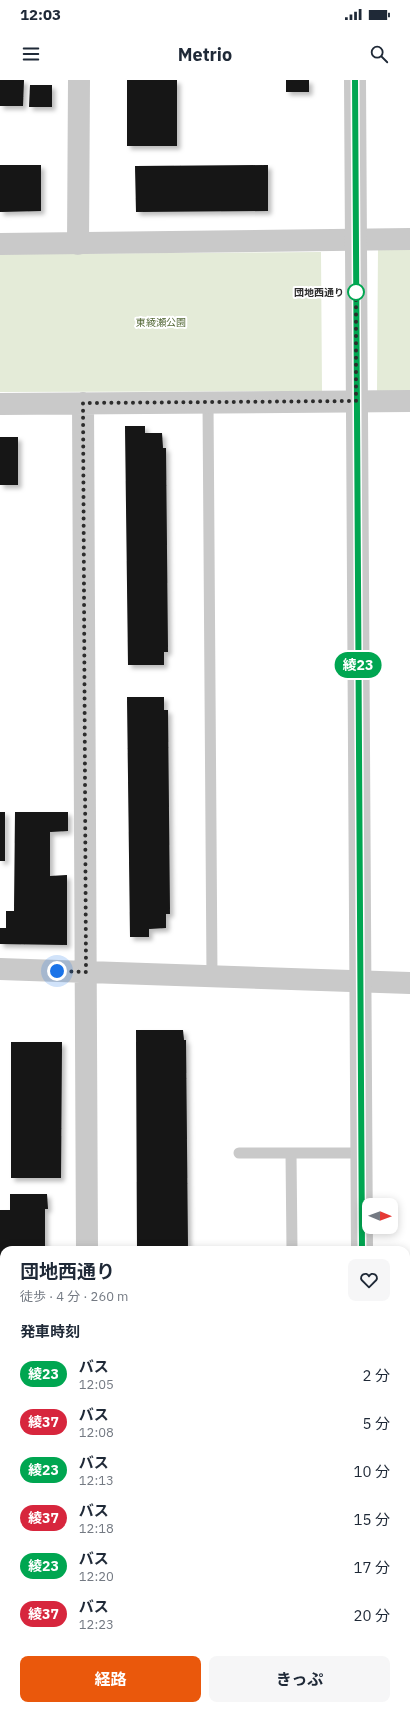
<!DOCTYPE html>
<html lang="ja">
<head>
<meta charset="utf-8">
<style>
	:root { --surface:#fff; --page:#f6f6f7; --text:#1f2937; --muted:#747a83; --accent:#ea580c }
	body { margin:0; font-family:"IBM Plex Sans","Noto Sans JP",sans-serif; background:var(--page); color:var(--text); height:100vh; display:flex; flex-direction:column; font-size:15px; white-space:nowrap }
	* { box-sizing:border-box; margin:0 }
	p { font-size:13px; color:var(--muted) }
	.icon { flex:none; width:22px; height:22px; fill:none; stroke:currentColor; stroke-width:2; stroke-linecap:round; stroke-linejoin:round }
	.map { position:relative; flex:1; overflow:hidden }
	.drawer { position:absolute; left:0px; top:1166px; width:410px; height:464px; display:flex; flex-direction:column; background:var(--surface); border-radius:12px 12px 0 0; box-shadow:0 2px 10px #0003 }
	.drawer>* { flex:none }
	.badge { padding:0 8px; border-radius:13px; font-size:14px; line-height:26px }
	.needle { width:26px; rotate:91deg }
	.tools { position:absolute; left:362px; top:1118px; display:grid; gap:8px }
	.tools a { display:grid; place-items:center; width:36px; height:36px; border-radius:8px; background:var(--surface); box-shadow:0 2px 10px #0003; font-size:20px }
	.you { position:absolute; width:20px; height:20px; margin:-10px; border:3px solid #fff; border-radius:50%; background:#1a73e8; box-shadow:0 0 0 6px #1a73e833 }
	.map>.badge { position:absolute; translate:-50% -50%; box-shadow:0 0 0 2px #fff }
	h2 { padding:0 20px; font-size:15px; line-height:36px }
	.round { display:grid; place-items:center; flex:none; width:42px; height:42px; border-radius:8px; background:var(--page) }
	.overview { display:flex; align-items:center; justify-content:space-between; height:68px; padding:0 20px }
	h1 { font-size:19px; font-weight:700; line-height:30px }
	.action { display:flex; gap:8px; margin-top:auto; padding:8px 20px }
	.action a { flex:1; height:46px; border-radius:8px; background:var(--accent); color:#fff; font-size:16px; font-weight:700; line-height:46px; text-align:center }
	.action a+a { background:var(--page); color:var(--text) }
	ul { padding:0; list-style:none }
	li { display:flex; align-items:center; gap:12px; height:48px; padding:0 20px }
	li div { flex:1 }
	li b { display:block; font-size:15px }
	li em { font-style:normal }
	li .badge { min-width:44px; font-weight:700; text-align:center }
	.status { display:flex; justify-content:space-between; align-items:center; height:28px; padding:0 20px; background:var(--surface); direction:ltr }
	.status svg { height:11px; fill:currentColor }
	header { display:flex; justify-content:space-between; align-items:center; height:52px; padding:0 20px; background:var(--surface); font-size:18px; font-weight:700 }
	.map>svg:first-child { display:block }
</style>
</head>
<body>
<div class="status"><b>12:03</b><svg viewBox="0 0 49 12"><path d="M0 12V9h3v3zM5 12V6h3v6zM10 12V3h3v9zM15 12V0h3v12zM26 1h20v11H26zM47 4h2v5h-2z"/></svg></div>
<header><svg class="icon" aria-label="menu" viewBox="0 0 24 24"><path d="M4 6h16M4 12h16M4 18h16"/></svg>Metrio<svg class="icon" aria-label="search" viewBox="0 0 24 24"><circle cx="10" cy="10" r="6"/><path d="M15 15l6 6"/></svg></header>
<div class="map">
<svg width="410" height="1630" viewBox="0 0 410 1630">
	<defs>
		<filter id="shadow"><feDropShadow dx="3.5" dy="3.5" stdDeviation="2" flood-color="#0004"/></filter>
	</defs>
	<rect width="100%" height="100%" fill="#fff"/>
	<path fill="#e4ebd8" d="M378 167H410V311L377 312Z
		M321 172 322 311 0 312V174Z
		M0 1236H4V1317H0Z"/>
	<path fill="#131313" filter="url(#shadow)" d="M0 0H24L23 26H0Z
		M127 0H177V66H127Z
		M286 0H309V12H286Z
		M30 5H52V27H29Z
		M0 85H41V131L0 132Z
		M268 85V131L136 132 135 86Z
		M125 346H145V353H162L163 368H166L168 572H164V585H128Z
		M0 357H18V405H0Z
		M127 617H164V630H168L170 834H166V848L149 849V857H130Z
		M0 732H5V781H0Z
		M15 732H68V751L50 752V796L67 795V865L0 864V848H6V831H14Z
		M136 950H183L184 960H186L188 1170H137Z
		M11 962H62L61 1098H11Z
		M10 1114H47L48 1129H45V1170H4V1227H0V1130H10Z
		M406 1351H410V1385H406Z"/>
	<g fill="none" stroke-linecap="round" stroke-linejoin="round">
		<path stroke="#c9c9c9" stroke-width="11" d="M208 322 212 896
			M239 1073H361
			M291 1073 292 1170"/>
		<path stroke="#c9c9c9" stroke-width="22" d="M0 164 410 159
			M78 164 79 0
			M83 323 87 1170
			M0 324 410 321
			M0 889 410 903"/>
		<path stroke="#c9c9c9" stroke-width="22" d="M355 0 362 1170
			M0 1422H4
			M406 1438H410
			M0 1490 4 1497
			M75 1626 77 1630
			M365 1626V1630"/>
	</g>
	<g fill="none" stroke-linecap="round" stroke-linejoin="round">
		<defs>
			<path id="line" d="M355 0 362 1170"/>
		</defs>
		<use href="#line" stroke="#fff" stroke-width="9"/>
		<use href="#line" stroke="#00a651" stroke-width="6"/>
		<path stroke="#2c2c2c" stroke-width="4" stroke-dasharray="0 7.2" d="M57 891 86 892 83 323 356 321V212"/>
	</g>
	<circle fill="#fff" stroke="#00a651" stroke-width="2" cx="356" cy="212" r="8"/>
	<g text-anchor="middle" stroke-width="4" stroke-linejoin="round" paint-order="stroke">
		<g font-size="10" font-weight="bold" fill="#2c2c2c" stroke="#fff" text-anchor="end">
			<text x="344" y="216">団地西通り</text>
		</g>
		<g font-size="10" fill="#546938" stroke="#fff">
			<text x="161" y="246">東綾瀬公園</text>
		</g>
	</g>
</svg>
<div class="tools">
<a><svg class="needle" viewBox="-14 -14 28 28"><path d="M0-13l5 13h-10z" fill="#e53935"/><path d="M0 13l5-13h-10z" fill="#747a83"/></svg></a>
</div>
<div class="you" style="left:57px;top:891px"></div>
<b class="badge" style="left:358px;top:585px;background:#00a651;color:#fff">綾23</b>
<section class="drawer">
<div class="overview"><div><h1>団地西通り</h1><p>徒歩 · 4 分 · 260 m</p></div><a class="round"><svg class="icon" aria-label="heart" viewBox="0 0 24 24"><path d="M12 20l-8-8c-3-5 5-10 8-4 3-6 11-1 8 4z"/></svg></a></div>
<h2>発車時刻</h2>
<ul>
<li><span class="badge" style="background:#00a651;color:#fff">綾23</span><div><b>バス</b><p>12:05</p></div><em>2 分</em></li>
<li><span class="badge" style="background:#d7263d;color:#fff">綾37</span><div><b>バス</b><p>12:08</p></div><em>5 分</em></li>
<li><span class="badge" style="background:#00a651;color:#fff">綾23</span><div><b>バス</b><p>12:13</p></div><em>10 分</em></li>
<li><span class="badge" style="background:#d7263d;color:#fff">綾37</span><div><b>バス</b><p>12:18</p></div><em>15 分</em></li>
<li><span class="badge" style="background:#00a651;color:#fff">綾23</span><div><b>バス</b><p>12:20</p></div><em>17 分</em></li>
<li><span class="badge" style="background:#d7263d;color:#fff">綾37</span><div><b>バス</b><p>12:23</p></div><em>20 分</em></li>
</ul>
<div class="action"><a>経路</a><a>きっぷ</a></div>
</section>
</div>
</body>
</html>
